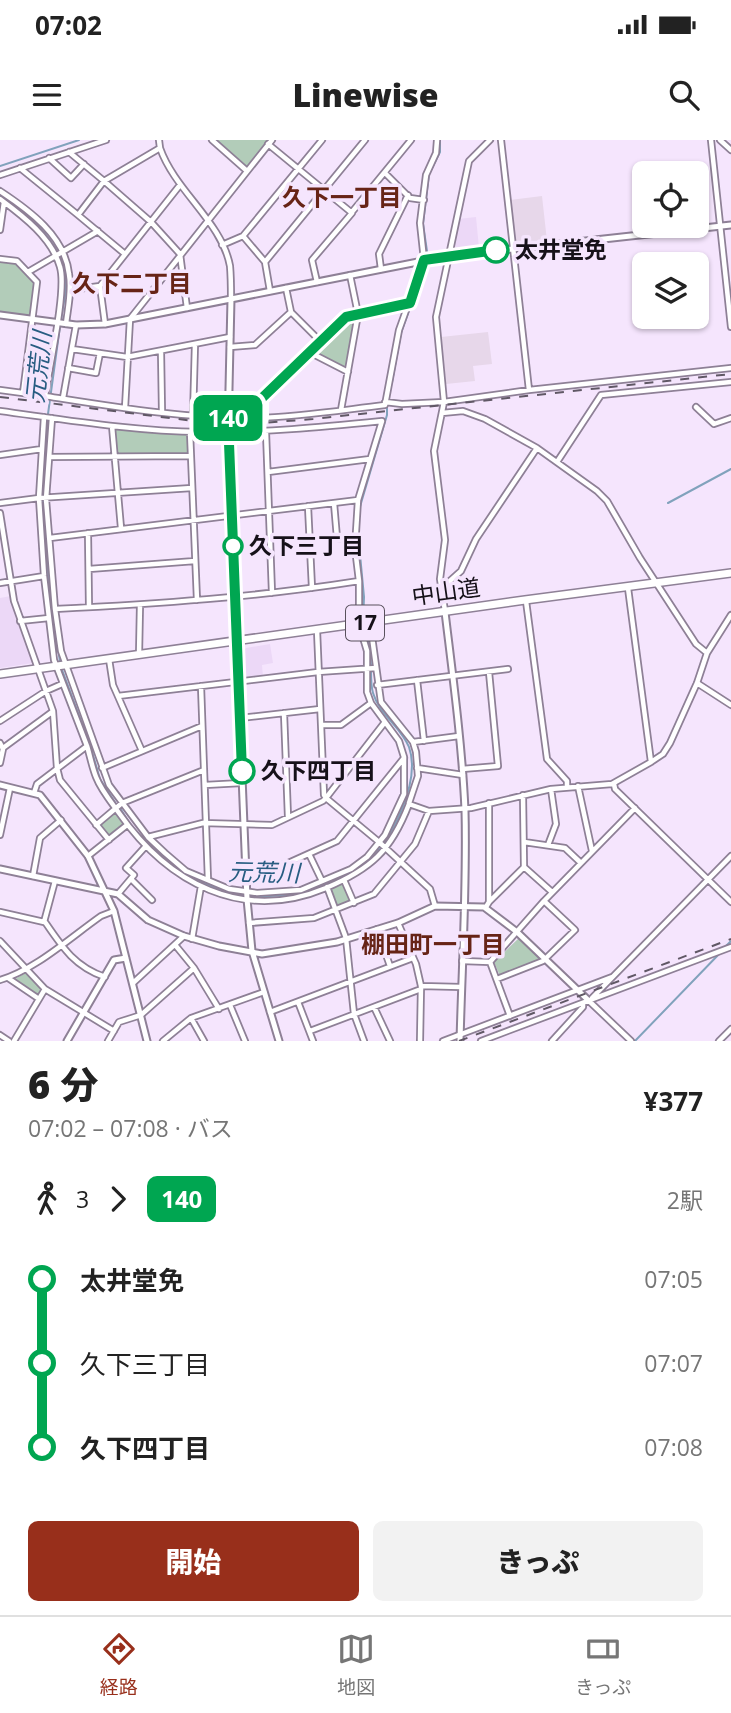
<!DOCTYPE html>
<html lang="ja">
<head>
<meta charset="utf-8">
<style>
	:root { --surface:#fff; --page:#f2f2f2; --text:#222; --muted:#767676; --line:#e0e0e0; --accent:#982f1b }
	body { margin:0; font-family:"Open Sans","Noto Sans JP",sans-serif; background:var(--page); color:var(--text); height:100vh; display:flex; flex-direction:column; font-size:26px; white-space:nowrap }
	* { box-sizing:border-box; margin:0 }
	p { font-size:23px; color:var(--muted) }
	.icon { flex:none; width:38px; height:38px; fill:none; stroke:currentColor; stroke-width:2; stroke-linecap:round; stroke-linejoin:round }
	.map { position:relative; height:901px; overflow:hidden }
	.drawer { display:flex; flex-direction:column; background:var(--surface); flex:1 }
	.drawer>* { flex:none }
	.badge { padding:0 14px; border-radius:10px; font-size:24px; line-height:46px }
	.buttons { position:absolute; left:632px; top:21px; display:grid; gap:14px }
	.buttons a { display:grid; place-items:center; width:77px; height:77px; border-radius:10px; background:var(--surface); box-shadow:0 2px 5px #0004; font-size:35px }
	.map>.badge { position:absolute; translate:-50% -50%; box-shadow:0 0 0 4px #fff }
	.legs { display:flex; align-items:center; gap:10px; height:77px; padding:0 28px; font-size:23px }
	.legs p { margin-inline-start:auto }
	.head { display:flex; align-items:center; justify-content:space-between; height:119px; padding:0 28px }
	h1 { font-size:38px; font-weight:800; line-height:52px }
	.cta { display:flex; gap:14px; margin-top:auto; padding:14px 28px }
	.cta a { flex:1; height:80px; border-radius:10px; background:var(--accent); color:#fff; font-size:28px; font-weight:800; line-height:80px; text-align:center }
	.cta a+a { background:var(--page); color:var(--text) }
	ul { padding:0 28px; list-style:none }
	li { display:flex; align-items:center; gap:24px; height:84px; font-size:26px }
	li i { display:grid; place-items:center; width:10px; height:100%; margin:0 9px; background:currentColor }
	li i::after { content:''; width:18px; height:18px; margin:-9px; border:5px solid; border-radius:50%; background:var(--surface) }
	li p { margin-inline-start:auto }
	li:first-child i { background:linear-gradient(#0000 50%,currentColor 0) }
	li:last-child i { background:linear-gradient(currentColor 50%,#0000 0) }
	.status { display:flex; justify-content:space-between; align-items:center; height:49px; padding:0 35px; background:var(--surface); direction:ltr }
	.status svg { height:19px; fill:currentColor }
	header { display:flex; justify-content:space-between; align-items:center; height:91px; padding:0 28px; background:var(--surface); font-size:32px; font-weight:800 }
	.tabs { display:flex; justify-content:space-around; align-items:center; height:98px; border-top:2px solid var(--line); background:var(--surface); font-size:19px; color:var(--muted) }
	.tabs a { display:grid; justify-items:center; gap:4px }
	.tabs .active { color:var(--accent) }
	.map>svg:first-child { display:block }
</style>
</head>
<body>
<div class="status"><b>07:02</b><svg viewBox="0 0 49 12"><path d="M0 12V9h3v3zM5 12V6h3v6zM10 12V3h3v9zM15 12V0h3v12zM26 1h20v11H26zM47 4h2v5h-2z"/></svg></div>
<header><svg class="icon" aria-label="menu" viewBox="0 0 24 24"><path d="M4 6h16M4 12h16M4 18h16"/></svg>Linewise<svg class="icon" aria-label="search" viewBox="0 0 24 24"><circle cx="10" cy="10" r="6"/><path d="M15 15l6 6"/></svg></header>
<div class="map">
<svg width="731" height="901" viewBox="0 0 731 901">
	<rect width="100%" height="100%" fill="#f5e5fd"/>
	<path fill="#ecd8f7" d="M476 77 479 108 451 111 458 79Z
		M11 456 33 523 0 528V458Z
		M270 504 273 523 262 525 263 537 244 539 241 513 246 508Z"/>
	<path fill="#e7d7ea" d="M542 56 547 101 515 104 510 60Z
		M488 192 492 224 473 226 475 241 446 244 441 197Z"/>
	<path fill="#b2ccb9" d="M216 0H269L246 28Z
		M0 122 16 123 34 143 30 177 0 173Z
		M355 177 346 228 313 211 347 179Z
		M116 289 185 294 188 296V314H117L114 291Z
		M115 671 123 685 109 697 98 685Z
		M344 743 352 761 337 767 330 749Z
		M519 798 541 819 500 836 494 822Z
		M26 833 41 848 38 855 13 840Z"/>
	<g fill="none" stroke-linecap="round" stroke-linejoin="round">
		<path stroke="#81a2bc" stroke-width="2" d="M0 26 79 0
			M0 56C32 76 67 107 66 149 65 159 62 170 61 181
			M428 118 423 84 429 34 440 12V0
			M392 242 401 193 426 123
			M48 274 60 186
			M42 355 48 280
			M43 360 49 446 60 522
			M668 363 731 329
			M359 370 387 275V264
			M358 393 364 457 363 482
			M363 487 370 505 371 526
			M61 527 90 605 100 639 116 664
			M120 668 130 684
			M158 714 175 728
			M186 735 228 753 257 757 298 754
			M307 752C326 744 349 737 365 724 392 702 421 641 409 607 401 587 379 574 373 553 371 546 371 538 371 532
			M724 808 731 801
			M635 901 721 812"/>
		<defs>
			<path id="minor" d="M212 0 247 31
				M501 0 529 250
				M711 0 731 187
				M720 0 731 10
				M268 4 352 73 312 120 317 142
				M160 8C175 51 222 82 230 126 231 137 231 148 231 159
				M69 12 104 41 160 8 159 0
				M49 18 71 38 84 24
				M20 28 78 75
				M385 33 410 58 424 60
				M0 35 106 0
				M0 51C29 70 65 96 69 134 72 150 68 167 66 184
				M0 59C23 76 52 98 60 127 67 150 49 228 45 256L0 250
				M352 72 411 0
				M0 90 4 62
				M243 96 265 122 270 151
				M222 105 243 96 322 0
				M125 114 78 75 104 41 151 82 180 114 187 168
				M0 119 17 121 37 142 23 253
				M265 122 365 0
				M381 129 379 114 408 55
				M28 132 98 91
				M70 150 100 146
				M291 172 320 201
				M105 184 100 146 180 45
				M230 207 255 205 291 172 286 148
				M72 209 127 217 230 197
				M161 211 162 272
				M309 212 348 232
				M68 228 96 233 100 213
				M45 256C115 267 186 279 257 278 300 277 342 270 385 265L399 190 424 120 420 83 426 35 436 13 437 0
				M63 258 76 185
				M385 262 402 264 444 262 529 250 731 228
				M696 267 714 284 731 278
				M125 268 130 179 272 0
				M341 270 358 174 350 135
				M0 271C67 280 134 291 201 292 262 293 322 287 382 281L358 360 355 408 359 441V484L367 511V552L371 563 385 582 326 658 379 702 430 749 435 766
				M442 273 463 271 485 279 537 308 597 351 607 361 640 418 696 504 707 513
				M193 276 195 204
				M52 278 46 359 55 469 61 511 109 645 148 697 165 713 186 731 229 749 257 753 301 750 351 729 367 717 385 695 404 654V617L399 601 385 582
				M261 278V259L346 177 409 164
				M112 286 121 388
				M190 292 197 460
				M266 292 272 453
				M0 315 42 309
				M49 317 191 316
				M557 322 601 255 731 242
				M268 332 370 319
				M0 363 39 358 192 348
				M334 363 337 398 355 399
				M308 366 312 448
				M0 373 14 461 53 571 57 628 60 640 109 700
				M88 393 89 467
				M50 398 358 360
				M89 429 195 421
				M0 443 44 436
				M442 448 461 431 476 399 537 308
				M628 448 651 622
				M526 461 547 619 567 641V647
				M55 469C156 464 258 457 359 441
				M445 471 440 439 445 400 434 311 444 262 436 177 469 21 490 0
				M20 481 49 478
				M370 482 381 562 413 602 416 612 418 636 409 663
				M139 515 140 465
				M109 519 113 545 142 611
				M417 540 424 601
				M697 543 731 565
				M377 545 508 529
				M201 546 208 740
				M118 556 318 532 376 528
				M284 573 288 677
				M240 578 320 569
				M0 581 46 551 62 544
				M321 585H341L371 563
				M413 602 459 596
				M0 603 3 609 0 623
				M87 606C90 616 92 627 96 637 101 650 111 662 119 673 168 743 242 783 326 748 371 729 391 711 409 664L429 671 471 668 551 649 612 644 651 622 663 614 670 603 697 543 707 513 731 475
				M3 608 52 572
				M102 628 202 586
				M417 628 463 635
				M462 629 498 626 489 532
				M614 644 615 649 731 762
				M205 645 242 643
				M578 646 592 711
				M34 653 37 644 87 606 54 520 44 436 39 358 44 277
				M96 685 122 663 204 630
				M0 695 10 648
				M148 697 203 683 272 685 323 661 326 658 324 655 317 490
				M524 702 565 708 581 723
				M548 705 556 684 551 649
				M309 714 322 741
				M88 716 127 685
				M246 724H286L337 701 404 618
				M524 727 552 752
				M33 736 40 698 61 680
				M131 739 152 760
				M344 740 354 763
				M327 747 346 798 354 874 364 901
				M118 754 134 735 126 728 145 707
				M489 761V663
				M486 767 489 762 524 727 523 655
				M0 772 44 782 55 741
				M45 782C62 807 75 827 105 837
				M249 783 314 778 374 754 415 704 429 671
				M398 783 416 824 421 846 420 901
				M377 789 390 826
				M192 799 201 746
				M0 801 45 849 114 891
				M176 806 194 828 219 869
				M462 821 490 822 544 761 635 668
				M490 822 510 876
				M8 838 39 859
				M497 839 543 821 575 790 544 761
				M0 840C35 830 71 797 101 776L114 771
				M133 843 184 796
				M421 846 461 847
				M592 858 731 716
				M589 861 631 901
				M298 862 313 901
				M230 865 245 901
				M374 867 390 901
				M270 872 413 818
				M191 878 204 901
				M310 891 421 849
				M0 895 9 901
				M14 901 45 849
				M108 901 119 882 141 875 194 828
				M163 901 191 878 264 852
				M443 901 612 837
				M481 901 731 807
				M552 901 583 867V864
				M719 901 731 889"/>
			<path id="tertiary" d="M231 159 228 293 247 759 252 811 279 901
				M0 175 76 185 105 184 448 116 731 85
				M445 472C453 538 462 604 465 670 467 747 462 824 460 901
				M0 645 40 655 88 716 114 771 147 901
				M0 729 118 754 148 780 184 796 219 806 262 814 337 802 398 783 435 766 484 767 517 792 589 861
				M67 901 114 820 126 818"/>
			<path id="trunk" d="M0 534 525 460 731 433"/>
		</defs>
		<use href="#minor" stroke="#8e8096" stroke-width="8"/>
		<use href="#tertiary" stroke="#8e8096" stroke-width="9"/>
		<use href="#trunk" stroke="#8e8096" stroke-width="10"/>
		<use href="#minor" stroke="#fff" stroke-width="4.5"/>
		<use href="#tertiary" stroke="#fff" stroke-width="5"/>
		<use href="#trunk" stroke="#fff" stroke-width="7"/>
		<path stroke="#605865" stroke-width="2" stroke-dasharray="9 9" stroke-linecap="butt" d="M0 257 194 281 262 283 313 279 731 234
			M459 901 731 799"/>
	</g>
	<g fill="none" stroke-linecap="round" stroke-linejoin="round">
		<defs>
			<path id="line-1" d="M242 631 228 278H261V259L346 177 410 163 424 120 496 110"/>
		</defs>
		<use href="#line-1" stroke="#fff" stroke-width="16"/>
		<use href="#line-1" stroke="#00a651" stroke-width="10"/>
	</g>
	<g fill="#fff" stroke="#00a651" stroke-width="3.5">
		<circle cx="496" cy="110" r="12"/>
		<circle cx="233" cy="406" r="9"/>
		<circle cx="242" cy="631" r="12"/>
	</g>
	<g text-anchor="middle" stroke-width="7" stroke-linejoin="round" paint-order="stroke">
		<rect fill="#f5e5fd" stroke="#59515d" stroke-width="2" x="346" y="465.5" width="38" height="35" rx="5"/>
		<g font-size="21" font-weight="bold" fill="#161119">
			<text x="365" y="490">17</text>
		</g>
		<g font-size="23" font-weight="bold" fill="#161119" stroke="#f5e5fd" text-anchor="start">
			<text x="515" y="118">太井堂免</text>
			<text x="249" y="414">久下三丁目</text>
			<text x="261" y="639">久下四丁目</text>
		</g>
		<g font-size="23" fill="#161119" stroke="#f5e5fd">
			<text transform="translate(446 452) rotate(-8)" y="8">中山道</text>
		</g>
		<g font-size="24" font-weight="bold" fill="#672416" stroke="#f5e5fd">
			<text x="342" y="66">久下一丁目</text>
			<text x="132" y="152">久下二丁目</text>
			<text x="433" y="813">棚田町一丁目</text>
		</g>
		<g font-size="24" font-style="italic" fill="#285d82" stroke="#f5e5fd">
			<text transform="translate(39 227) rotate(-84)" y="8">元荒川</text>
			<text transform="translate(264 733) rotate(1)" y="8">元荒川</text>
		</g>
	</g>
</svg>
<div class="buttons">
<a><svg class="icon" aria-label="locate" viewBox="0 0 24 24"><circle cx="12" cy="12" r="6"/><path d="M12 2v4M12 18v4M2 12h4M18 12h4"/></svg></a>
<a><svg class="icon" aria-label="layers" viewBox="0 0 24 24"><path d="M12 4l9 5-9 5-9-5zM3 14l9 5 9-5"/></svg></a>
</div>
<b class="badge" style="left:228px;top:278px;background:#00a651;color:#fff">140</b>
</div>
<section class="drawer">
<div class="head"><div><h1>6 分</h1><p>07:02 – 07:08 · バス</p></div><b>¥377</b></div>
<div class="legs"><svg class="icon" aria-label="walk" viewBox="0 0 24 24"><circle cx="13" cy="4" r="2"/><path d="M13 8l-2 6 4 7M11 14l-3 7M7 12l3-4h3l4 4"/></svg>3<svg class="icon" aria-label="forward" viewBox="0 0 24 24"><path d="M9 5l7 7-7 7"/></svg><b class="badge" style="background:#00a651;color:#fff">140</b><p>2駅</p></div>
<ul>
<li><i style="color:#00a651"></i><b>太井堂免</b><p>07:05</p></li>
<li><i style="color:#00a651"></i><span>久下三丁目</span><p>07:07</p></li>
<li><i style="color:#00a651"></i><b>久下四丁目</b><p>07:08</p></li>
</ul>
<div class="cta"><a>開始</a><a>きっぷ</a></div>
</section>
<nav class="tabs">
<a class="active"><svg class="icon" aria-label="directions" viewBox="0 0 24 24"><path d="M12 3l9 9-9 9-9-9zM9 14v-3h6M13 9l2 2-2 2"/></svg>経路</a>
<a><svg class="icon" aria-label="map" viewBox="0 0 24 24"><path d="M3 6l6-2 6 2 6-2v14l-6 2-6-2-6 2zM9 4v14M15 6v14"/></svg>地図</a>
<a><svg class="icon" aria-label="tickets" viewBox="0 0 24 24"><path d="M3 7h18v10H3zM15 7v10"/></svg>きっぷ</a>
</nav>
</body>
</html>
